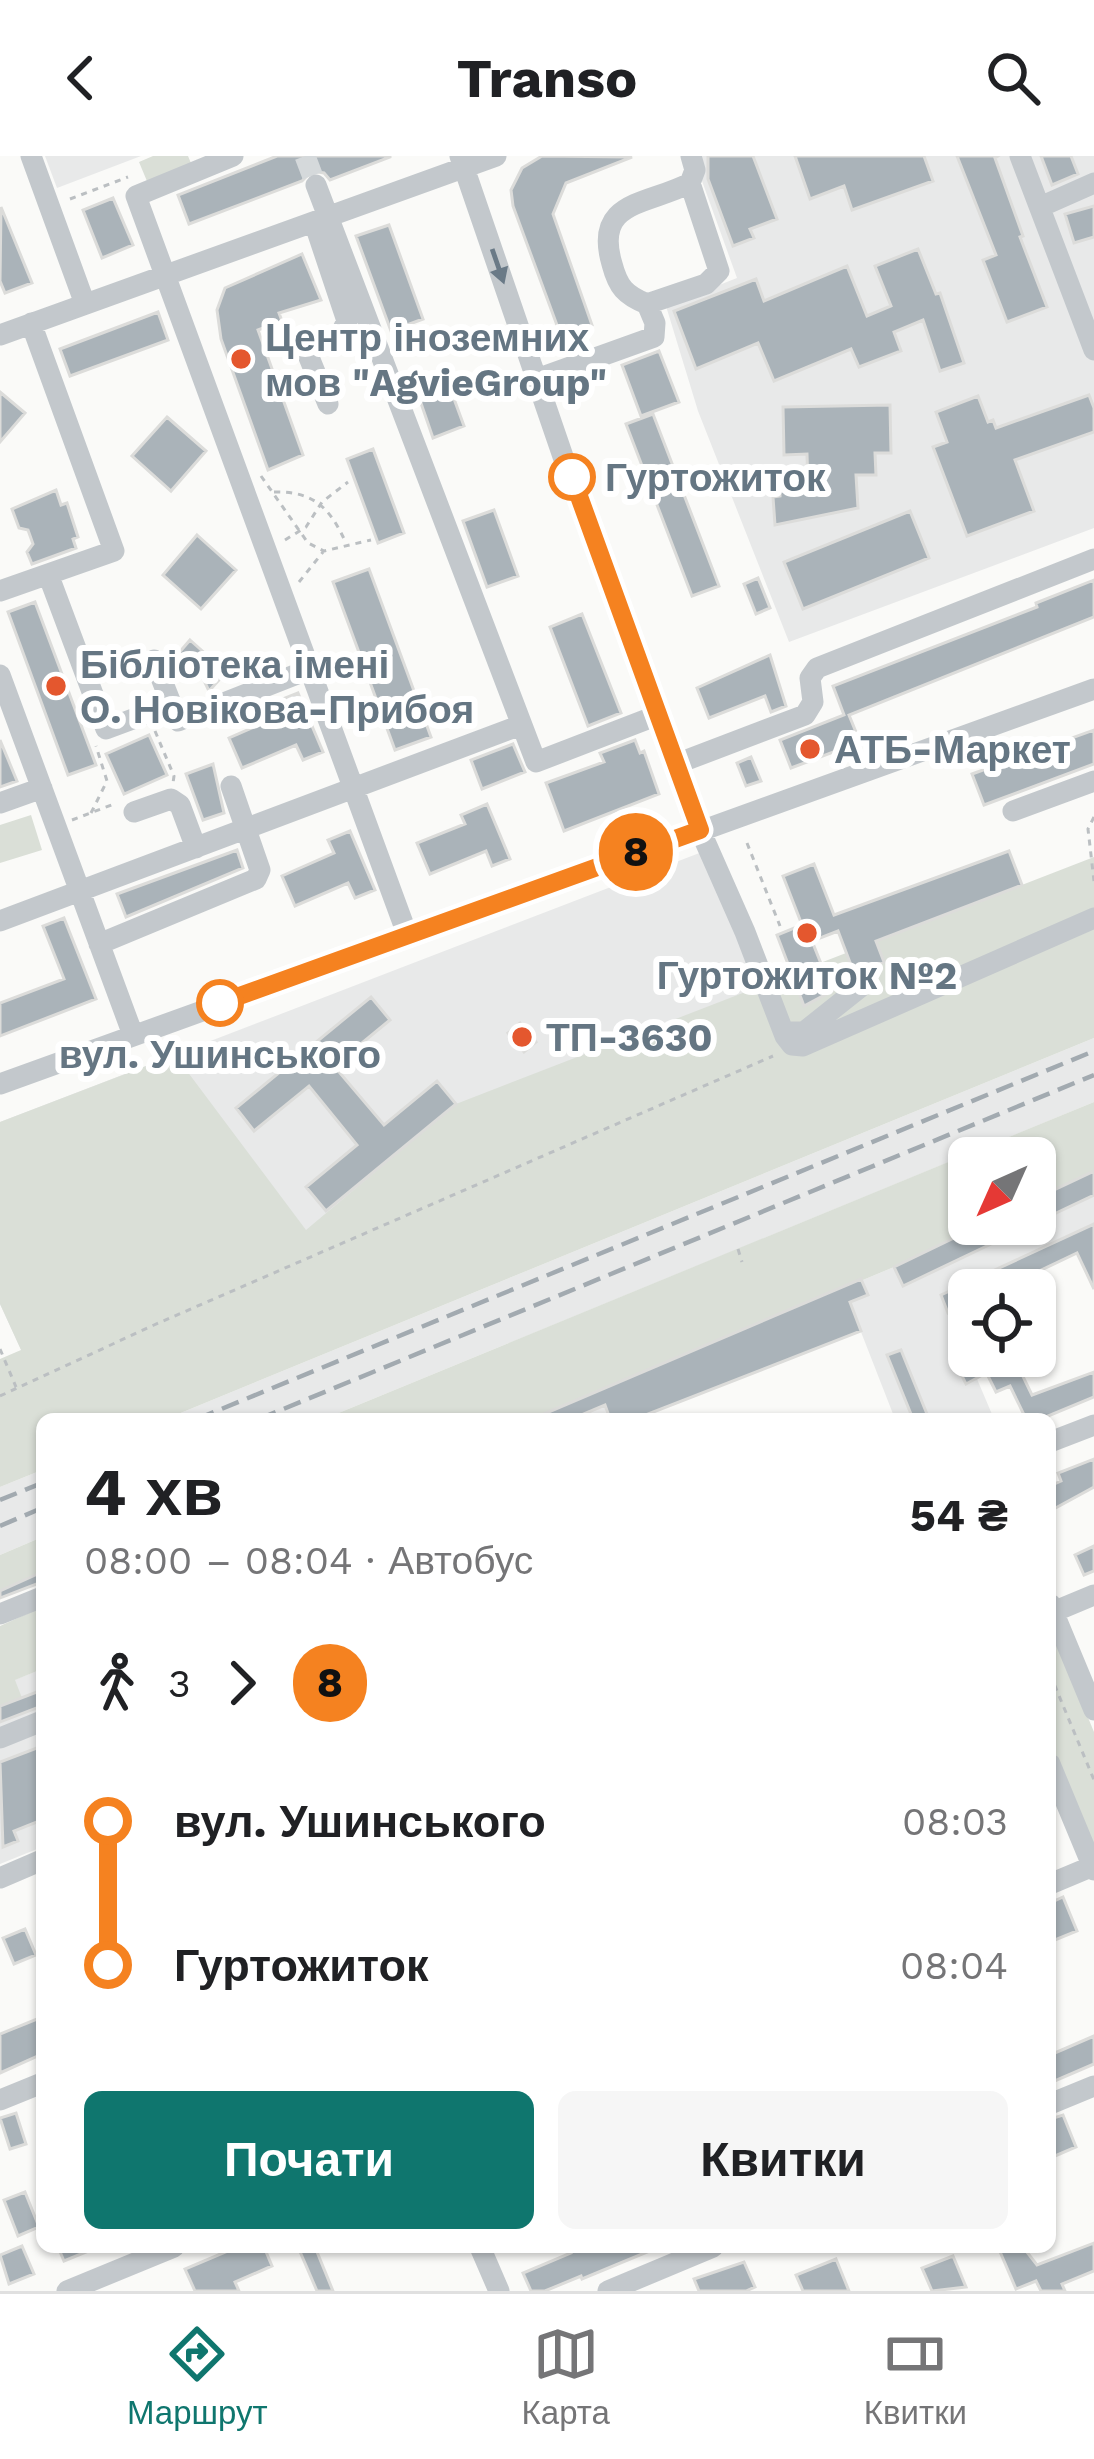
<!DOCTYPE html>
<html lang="uk">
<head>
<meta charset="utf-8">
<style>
	:root { --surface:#fff; --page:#f6f6f6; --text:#202124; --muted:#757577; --line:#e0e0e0; --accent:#0f766e }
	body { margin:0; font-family:"Work Sans",sans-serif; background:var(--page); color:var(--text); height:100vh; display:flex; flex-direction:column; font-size:45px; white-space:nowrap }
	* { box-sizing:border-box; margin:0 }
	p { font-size:39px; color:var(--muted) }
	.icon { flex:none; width:66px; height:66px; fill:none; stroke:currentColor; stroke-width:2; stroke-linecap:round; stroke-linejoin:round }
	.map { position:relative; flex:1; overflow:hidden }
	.panel { position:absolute; left:36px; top:1257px; width:1020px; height:840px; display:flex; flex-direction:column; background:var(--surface); border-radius:18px; box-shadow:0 3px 9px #0004 }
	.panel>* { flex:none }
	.badge { padding:0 24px; border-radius:39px; font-size:42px; line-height:78px }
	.needle { width:78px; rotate:225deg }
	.fabs { position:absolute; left:948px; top:981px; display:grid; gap:24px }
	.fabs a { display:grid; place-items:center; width:108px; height:108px; border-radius:18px; background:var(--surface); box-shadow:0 3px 9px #0004; font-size:60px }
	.map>.badge { position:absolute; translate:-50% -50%; box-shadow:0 0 0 6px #fff }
	.legs { display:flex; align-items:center; gap:18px; height:132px; padding:0 48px; font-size:39px }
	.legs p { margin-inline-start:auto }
	.overview { display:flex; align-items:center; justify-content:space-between; height:204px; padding:0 48px }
	h1 { font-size:66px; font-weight:700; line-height:90px }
	.action { display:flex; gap:24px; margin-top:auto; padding:24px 48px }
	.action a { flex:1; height:138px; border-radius:18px; background:var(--accent); color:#fff; font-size:48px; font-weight:700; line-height:138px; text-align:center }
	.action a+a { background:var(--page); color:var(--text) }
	ul { padding:0 48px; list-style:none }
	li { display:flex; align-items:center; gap:42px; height:144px; font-size:45px }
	li i { display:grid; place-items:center; width:18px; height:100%; margin:0 15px; background:currentColor }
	li i::after { content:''; width:30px; height:30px; margin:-15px; border:9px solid; border-radius:50%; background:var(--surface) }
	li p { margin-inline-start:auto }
	li:first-child i { background:linear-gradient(#0000 50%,currentColor 0) }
	li:last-child i { background:linear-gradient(currentColor 50%,#0000 0) }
	header { display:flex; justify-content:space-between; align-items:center; height:156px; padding:0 48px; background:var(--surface); font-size:54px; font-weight:700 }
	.menu { display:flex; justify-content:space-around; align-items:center; height:168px; border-top:3px solid var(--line); background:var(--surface); font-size:33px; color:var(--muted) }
	.menu a { display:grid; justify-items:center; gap:6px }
	.menu .current { color:var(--accent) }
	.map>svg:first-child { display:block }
</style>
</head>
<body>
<header><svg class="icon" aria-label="back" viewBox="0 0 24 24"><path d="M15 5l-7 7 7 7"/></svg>Transo<svg class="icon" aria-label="search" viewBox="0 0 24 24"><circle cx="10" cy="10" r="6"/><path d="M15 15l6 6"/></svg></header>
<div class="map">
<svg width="1094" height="2135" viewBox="0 0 1094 2135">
	<rect width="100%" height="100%" fill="#fafaf8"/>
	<path fill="#e8e9e9" d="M45 0H141L57 32Z
		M693 0H1094V372L789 486 698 255 666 150 737 122Z
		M702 696 779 886 31 1215 0 1148V966Z
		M1094 882V946L738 1093 324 1263H166Z
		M1094 1010V1089L1012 1127 969 1134V1148L949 1157 994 1263H895L861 1176 634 1263H531L894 1111 983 1068H1035V1043Z
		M42 1314V1381L0 1399V1331Z
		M42 1513V1691L0 1708V1550L14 1524Z"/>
	<path fill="#dadfd7" d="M153 0H188L193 12 149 30 139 6Z
		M31 659 42 694 0 707V669Z
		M1094 701V882L166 1263H42V1314L0 1331V1203L21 1194 0 1148V966L175 899 306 1074 456 948Z
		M1094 946V1015L1035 1043V1002H969V1068H983L894 1111 531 1263H324Z
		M42 1381V1416L0 1435V1399Z
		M42 1451V1513L15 1524 22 1542 0 1550V1470Z
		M1050 1470 1094 1576V1697L1050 1588Z"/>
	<path fill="#aab3b9" stroke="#dcdcda" stroke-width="3" d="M277 0H390V1L330 24 324 17 312 15 302 25 189 68 178 39Z
		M542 0 632 1 566 27 553 58 592 169 561 180 513 50 511 34 522 12Z
		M708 0H753L777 63 750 73 754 82 733 90 708 23Z
		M795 0H924L933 25 852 54 844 30 810 43Z
		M957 0H998L995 2 1023 80 1020 81 1047 151 1007 166 983 104 996 99Z
		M1041 0H1071L1078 18 1052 29Z
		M113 42 133 89 102 102 83 54Z
		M1094 50V81L1074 87 1065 58Z
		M1 51 32 127 5 137 0 125Z
		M389 69 423 163 391 175 356 80Z
		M918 93 936 138 940 137 964 207 940 215 923 164 894 176 901 195 859 211 851 193 774 225 758 187 696 213 674 155 756 123 764 145 847 110 867 160 891 150 875 110Z
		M302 98 321 144 279 157 282 165 258 174 303 299 268 314 221 183 217 154 225 132Z
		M158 156 168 184 70 220 60 193Z
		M659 195 679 246 641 260 622 209Z
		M443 213 464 270 433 282 413 224Z
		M0 236 25 257 0 286Z
		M1089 239 1094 252V276L1015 304 1034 355 967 380 933 291 947 286 936 256 978 240 988 266 993 264 996 272Z
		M890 249 891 297H875L876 319H856L858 352 775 369 773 341 780 340V335L808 332 807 298 784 299 783 251Z
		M653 258 719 430 692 440 626 268Z
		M167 261 206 295 171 335 132 300Z
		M373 293 404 377 378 387 347 303Z
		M56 334 61 349 67 347 78 381 73 383 76 392 32 408 27 396 33 388 28 374 19 372 12 353Z
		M494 354 518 420 487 431 463 365Z
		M910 355 929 402 803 453 784 406Z
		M197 379 236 414 201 453 163 419Z
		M369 413 431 581 395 594 333 426Z
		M758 422 770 452 756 458 744 428Z
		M1094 424V461L849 559 860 586 791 612 780 584 844 559 833 530 1037 451 1036 447Z
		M35 446 96 609 68 619 8 456Z
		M582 458 621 557 588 570 550 471Z
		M190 484 226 516 209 535 198 512 177 520 171 506Z
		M770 499 786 550 771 556 765 540 709 562 697 532Z
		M298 537 323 596 303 604 296 589 242 612 229 582 281 559 275 546Z
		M1094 574V608L984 649 972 618Z
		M149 579 167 619 124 638 106 598Z
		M0 584 17 625 0 631Z
		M635 584 640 597 644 595 659 638 564 675 546 627 604 606 600 597Z
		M513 588 525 616 482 633 471 604Z
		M751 601 761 625 746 630 737 607Z
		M213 608 224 657 203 664 186 618Z
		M487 648 510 703 492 710 486 695 430 718 417 687 465 668 461 659Z
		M350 675 375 734 355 742 348 727 295 750 282 720 334 697 328 684Z
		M237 694 243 712 126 761 117 738Z
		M1009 695 1022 729 876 785 884 806 854 817 838 775 812 785 832 835 804 850 777 779 802 769 783 720 814 708 834 759Z
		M64 762 96 843 0 880V847L64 823 43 770Z
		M371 841 390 864 334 910 384 969 437 925 456 948 326 1055 306 1031 357 989 309 930 254 975 236 952Z
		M520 867 536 886 524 896 508 877Z
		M1094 1015V1039L1035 1067V1043Z
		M983 1068H1033L903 1130 894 1111Z
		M1094 1068V1133L1077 1097 1012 1128 1015 1134H969V1171L960 1152 948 1157 941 1139Z
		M861 1123 868 1139 850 1146 861 1175 638 1262 610 1263 605 1249 572 1263H532Z
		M901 1194 929 1263H913L887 1199Z
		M969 1194V1200H977L986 1217 966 1228 953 1202Z
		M999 1202 1002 1210 1015 1204 1032 1239 1094 1216V1241L1041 1263H1026L1010 1230 996 1236 983 1210Z
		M1094 1303V1331L1050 1355V1330L1061 1325 1058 1317Z
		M1094 1390V1415L1084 1419 1075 1399Z
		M42 1416V1426L0 1442V1435Z
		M42 1534V1550L0 1566V1550Z
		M42 1590V1664L14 1675 18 1685 3 1691 0 1606Z
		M1063 1741 1077 1775 1050 1786V1747Z
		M25 1773 36 1799 14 1808 3 1782Z
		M42 1861V1898L0 1917V1878Z
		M1094 1880V1908L1050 1927V1899Z
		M16 1957 26 1988 10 1993 0 1962Z
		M1063 1959 1076 1991 1055 2000 1050 1989V1963Z
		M25 2036 39 2071 18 2080 4 2044Z
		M1094 2087V2115L1062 2128 1065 2135H1041L1036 2125 1016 2133 998 2091H1023L1037 2109Z
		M22 2090 34 2118 9 2128 0 2099Z
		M58 2091H98L64 2105Z
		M237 2091H264L272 2110 235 2126 239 2135H195L185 2113Z
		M298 2091H315L333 2135H317Z
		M569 2091H659L582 2123 581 2120 545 2135H531L523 2117 571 2097Z
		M953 2100 966 2131 932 2135 922 2112Z
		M836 2103 849 2135H803L796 2119Z
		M744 2106 755 2131 746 2135H699L694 2123Z"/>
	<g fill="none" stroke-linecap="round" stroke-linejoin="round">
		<path stroke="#d5d9db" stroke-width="21" stroke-dasharray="21 10" stroke-linecap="butt" d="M305 0 316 29"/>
		<path stroke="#bbbfc2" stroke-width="3" stroke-dasharray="6 6" stroke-linecap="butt" d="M70 43 128 21
			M261 320 308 387 324 395 371 384
			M274 336C314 335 330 352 346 387
			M285 384 306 371 322 346 348 326
			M299 426 323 396
			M155 575 174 620 173 627
			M91 657 107 625 96 590
			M1094 661 1088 673 1094 725
			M72 664 114 648
			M747 687 780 770
			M738 1093 742 1106
			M0 1193 16 1231
			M0 1240 154 1169 773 900
			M1050 1518 1094 1624"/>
		<path stroke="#c3c8cc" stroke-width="21" d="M31 0 85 148
			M233 0 136 40 407 778
			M460 0 581 353 700 674 745 776 785 880 792 889 803 890 1094 762
			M1020 0 1094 194
			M316 29 536 606 658 559
			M1040 51 1094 27
			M314 66 347 165 340 179 306 194 328 248
			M647 148 706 128 719 115 690 27
			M0 179 496 0
			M537 223 654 181 655 167 647 148C625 139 618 131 612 108 593 44 648 49 690 27L695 14 691 0
			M48 418 106 573 141 560
			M0 435 114 395 31 167
			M154 504 178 565 310 513
			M0 519 133 879
			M676 608 805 559 813 546 810 522 817 512 1094 403
			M0 647 42 632
			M1013 655 1094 625
			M134 656 171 643 180 649 196 692
			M0 765 521 569
			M99 788 256 723 260 714 231 630
			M790 876H804L863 829
			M0 928 1094 533
			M1050 1286 1094 1269
			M1050 1448 1094 1554
			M1053 1456 1094 1439
			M0 1458 42 1441
			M0 1582 42 1565
			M1050 1608 1094 1714
			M0 1722 42 1704
			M1050 1728 1093 1710
			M0 1944 42 1927
			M1050 1948 1094 1930
			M480 2091 499 2135
			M67 2135 174 2091
			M608 2135 713 2091"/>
		<path stroke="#a2aab0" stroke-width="4.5" stroke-dasharray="18 9" stroke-linecap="butt" d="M197 1263 1094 895
			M259 1263 1094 919
			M0 1344 42 1327
			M0 1370 42 1352"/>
	</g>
	<defs><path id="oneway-solid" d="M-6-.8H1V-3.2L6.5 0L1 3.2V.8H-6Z" transform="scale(3)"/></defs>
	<use fill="#6a7a87" href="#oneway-solid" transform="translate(498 110) rotate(71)"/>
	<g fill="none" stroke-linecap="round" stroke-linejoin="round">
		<defs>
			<path id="line-1" d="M220 847 700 674 572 321"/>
		</defs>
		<use href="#line-1" stroke="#fff" stroke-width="27"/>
		<use href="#line-1" stroke="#f58220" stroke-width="18"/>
	</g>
	<g fill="#e4572e" stroke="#fff" stroke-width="4.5">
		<circle cx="241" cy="203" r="12"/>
		<circle cx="56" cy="530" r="12"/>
		<circle cx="810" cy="593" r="12"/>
		<circle cx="807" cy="777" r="12"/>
		<circle cx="522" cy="881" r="12"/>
	</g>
	<g fill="#fff" stroke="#f58220" stroke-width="6">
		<circle cx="572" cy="321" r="21"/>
		<circle cx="220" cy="847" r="21"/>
	</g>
	<g text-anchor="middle" stroke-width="12" stroke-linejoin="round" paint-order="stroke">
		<g font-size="39" font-weight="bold" fill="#657683" stroke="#fff" text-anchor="start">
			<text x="265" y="195">Центр іноземних<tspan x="265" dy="45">мов "AgvieGroup"</tspan></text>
			<text x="80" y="522">Бібліотека імені<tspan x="80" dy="45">О. Новікова-Прибоя</tspan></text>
			<text x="834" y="607">АТБ-Маркет</text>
			<text x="807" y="833" text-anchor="middle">Гуртожиток №2</text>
			<text x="546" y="895">ТП-3630</text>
		</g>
		<g font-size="39" font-weight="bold" fill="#657683" stroke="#fff" text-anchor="start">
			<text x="605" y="335">Гуртожиток</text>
			<text x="220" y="912" text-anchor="middle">вул. Ушинського</text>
		</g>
	</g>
</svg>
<div class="fabs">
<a><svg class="needle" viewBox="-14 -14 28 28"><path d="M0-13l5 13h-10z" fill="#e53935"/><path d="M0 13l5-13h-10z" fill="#757577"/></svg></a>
<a><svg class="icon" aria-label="locate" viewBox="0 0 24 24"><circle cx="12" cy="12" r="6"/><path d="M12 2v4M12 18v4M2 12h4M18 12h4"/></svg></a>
</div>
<b class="badge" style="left:636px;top:696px;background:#f58220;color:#111">8</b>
<section class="panel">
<div class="overview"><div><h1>4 хв</h1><p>08:00 – 08:04 · Автобус</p></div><b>54 ₴</b></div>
<div class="legs"><svg class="icon" aria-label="walk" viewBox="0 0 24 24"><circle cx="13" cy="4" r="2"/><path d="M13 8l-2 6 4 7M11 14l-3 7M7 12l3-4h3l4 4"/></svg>3<svg class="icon" aria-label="forward" viewBox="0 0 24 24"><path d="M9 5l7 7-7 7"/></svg><b class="badge" style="background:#f58220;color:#111">8</b></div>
<ul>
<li><i style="color:#f58220"></i><b>вул. Ушинського</b><p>08:03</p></li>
<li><i style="color:#f58220"></i><b>Гуртожиток</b><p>08:04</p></li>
</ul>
<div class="action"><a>Почати</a><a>Квитки</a></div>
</section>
</div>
<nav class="menu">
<a class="current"><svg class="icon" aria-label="directions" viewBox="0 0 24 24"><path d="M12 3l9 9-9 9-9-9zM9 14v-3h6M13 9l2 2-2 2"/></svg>Маршрут</a>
<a><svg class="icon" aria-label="map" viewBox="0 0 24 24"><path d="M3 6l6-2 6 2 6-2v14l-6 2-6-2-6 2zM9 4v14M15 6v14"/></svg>Карта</a>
<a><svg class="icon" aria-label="tickets" viewBox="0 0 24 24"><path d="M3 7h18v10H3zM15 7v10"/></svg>Квитки</a>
</nav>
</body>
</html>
